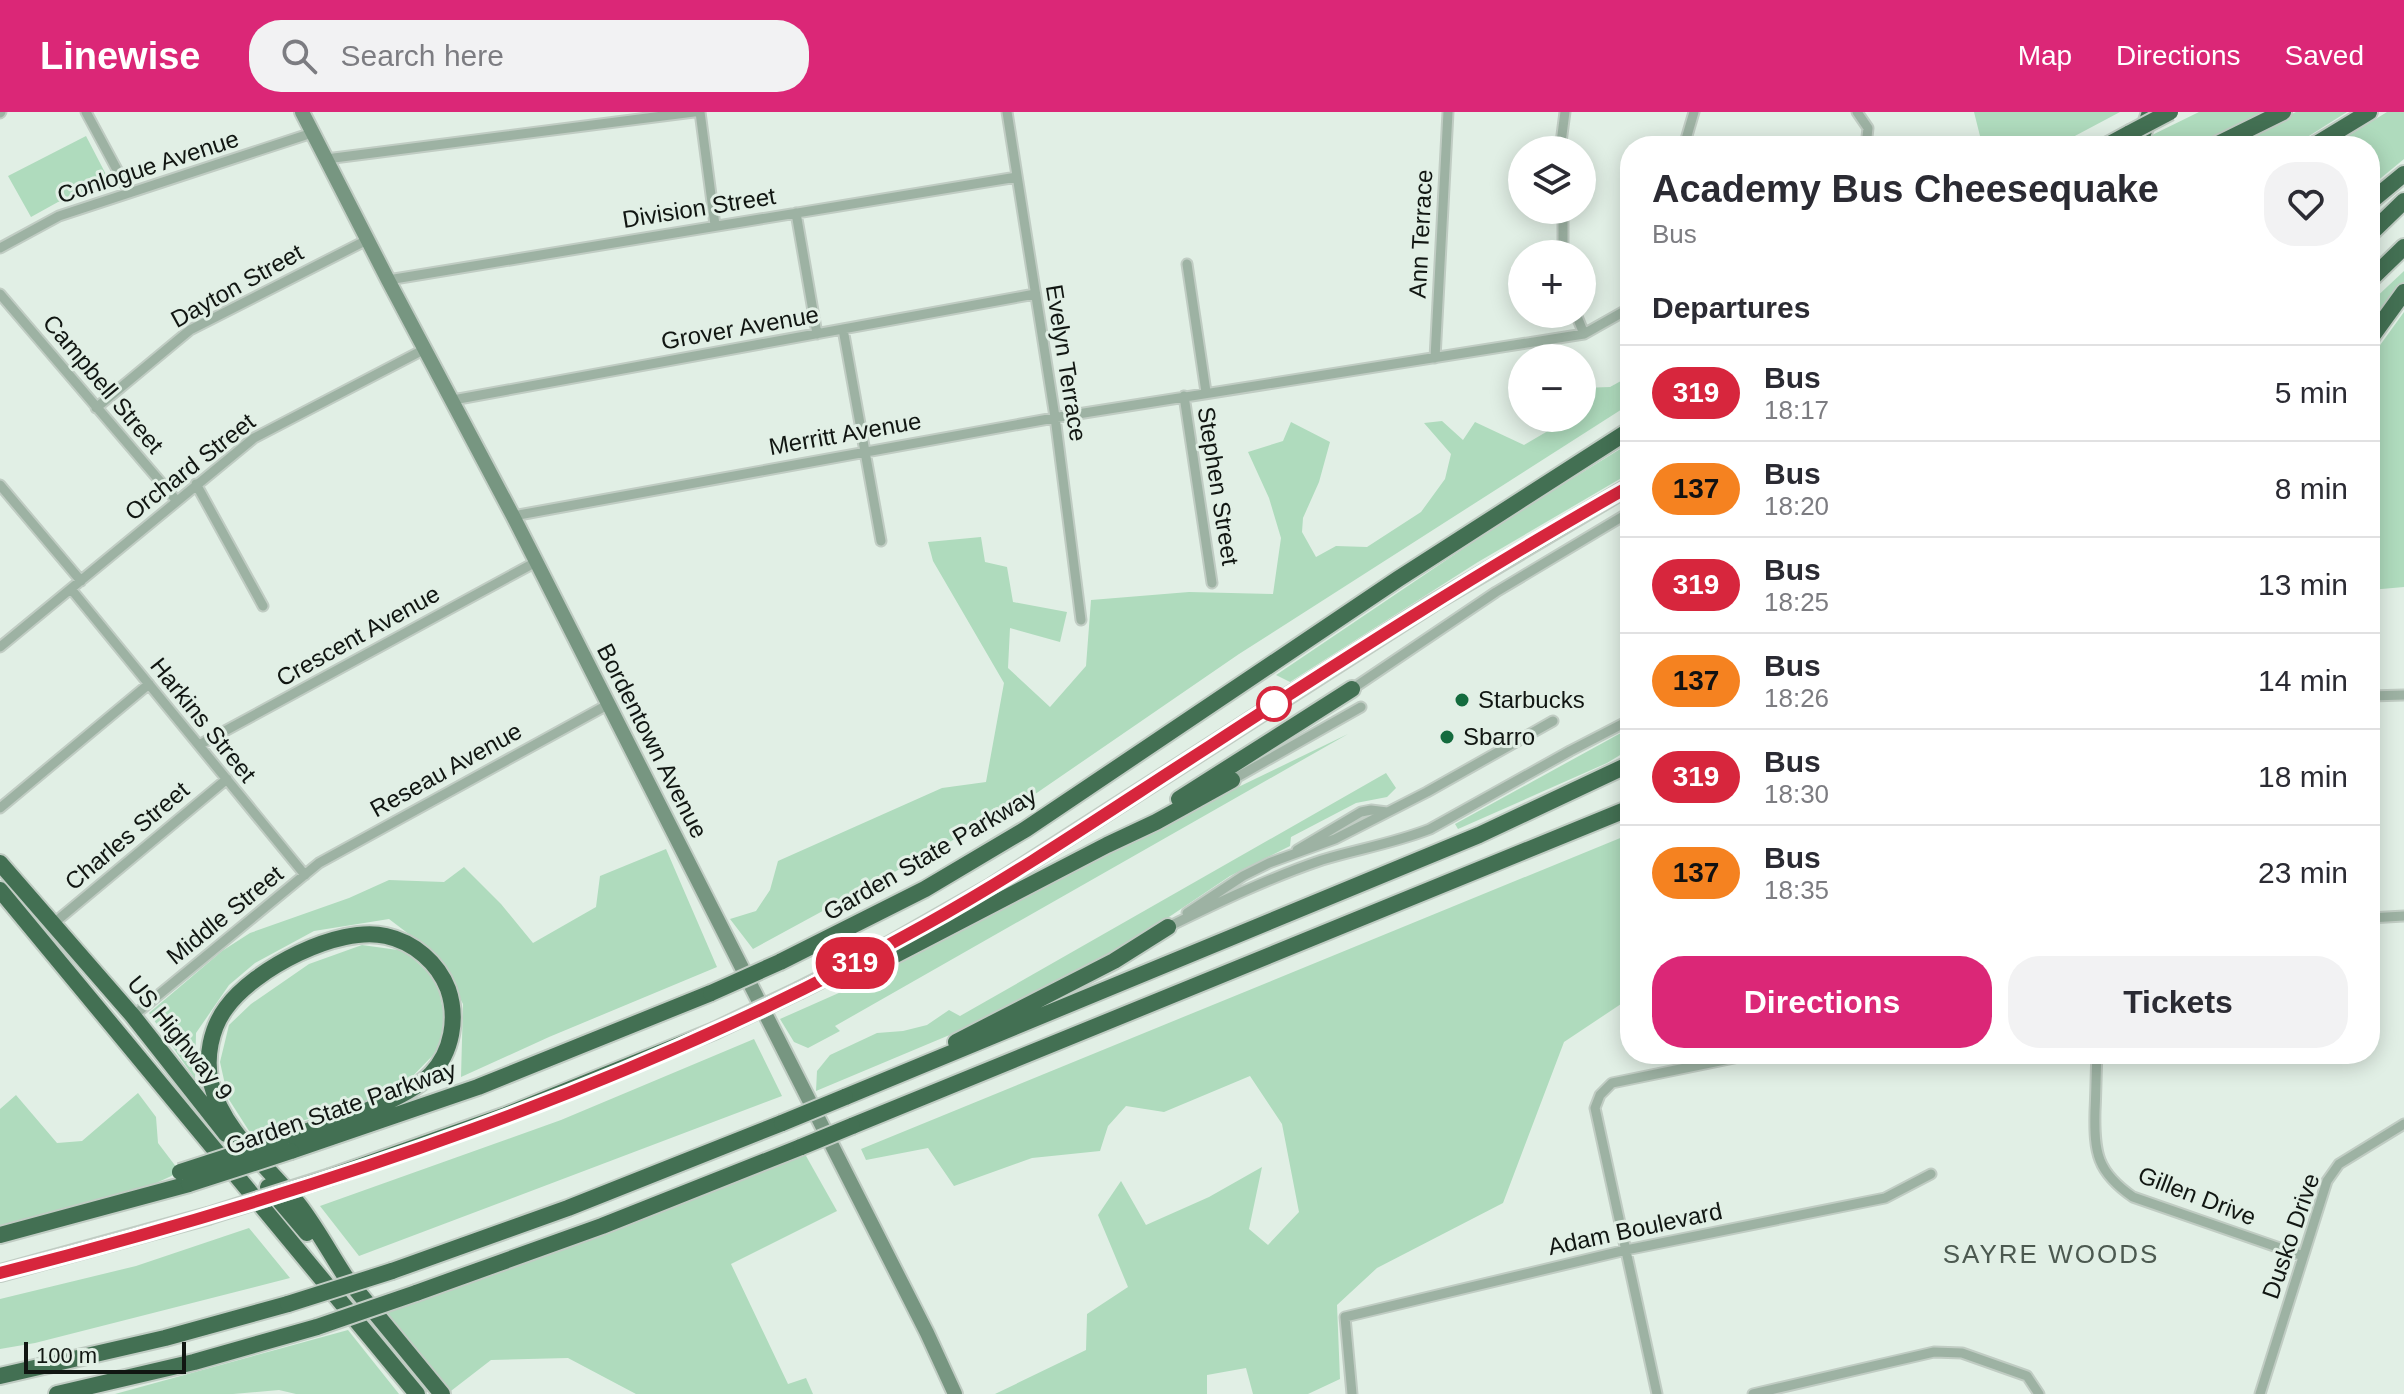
<!DOCTYPE html>
<html lang="en">
<head>
<meta charset="utf-8">
<style>
	:root { --surface:#fff; --page:#f2f2f3; --text:#2b2b33; --muted:#7c7c81; --line:#e1e1e2; --accent:#db2777 }
	body { margin:0; font-family:Helvetica,sans-serif; background:var(--page); color:var(--text); height:100vh; display:flex; flex-direction:column; font-size:30px; white-space:nowrap }
	* { box-sizing:border-box; margin:0 }
	p { font-size:26px; color:var(--muted) }
	.icon { flex:none; width:44px; height:44px; fill:none; stroke:currentColor; stroke-width:2; stroke-linecap:round; stroke-linejoin:round }
	.map { position:relative; flex:1; overflow:hidden }
	.sheet { position:absolute; left:1620px; top:24px; width:760px; height:928px; display:flex; flex-direction:column; background:var(--surface); border-radius:32px; box-shadow:0 4px 20px #0003 }
	.sheet>* { flex:none }
	.badge { padding:0 16px; border-radius:26px; font-size:28px; line-height:52px }
	.fabs { position:absolute; left:1508px; top:24px; display:grid; gap:16px }
	.fabs a { display:grid; place-items:center; width:88px; height:88px; border-radius:50%; background:var(--surface); box-shadow:0 4px 20px #0003; font-size:40px }
	.scale { position:absolute; left:24px; bottom:20px; width:162px; box-sizing:border-box; padding-left:8px; border:4px solid #111612; border-top:0; font-size:22px; line-height:28px; white-space:nowrap; color:#111612; -webkit-text-stroke:6px #e1efe5; paint-order:stroke }
	.map>.badge { position:absolute; translate:-50% -50%; box-shadow:0 0 0 4px #fff }
	h2 { padding:0 32px; font-size:30px; line-height:72px }
	.round { display:grid; place-items:center; flex:none; width:84px; height:84px; border-radius:32px; background:var(--page) }
	.overview { display:flex; align-items:center; justify-content:space-between; height:136px; padding:0 32px }
	h1 { font-size:38px; font-weight:800; line-height:60px }
	.cta { display:flex; gap:16px; margin-top:auto; padding:16px 32px }
	.cta a { flex:1; height:92px; border-radius:32px; background:var(--accent); color:#fff; font-size:32px; font-weight:800; line-height:92px; text-align:center }
	.cta a+a { background:var(--page); color:var(--text) }
	ul { padding:0; list-style:none }
	li { display:flex; align-items:center; gap:24px; height:96px; padding:0 32px; border-top:2px solid var(--line) }
	li div { flex:1 }
	li b { display:block; font-size:30px }
	li em { font-style:normal }
	li .badge { min-width:88px; font-weight:700; text-align:center }
	header { display:flex; align-items:center; gap:48px; box-sizing:border-box; height:112px; padding:0 40px; background:var(--accent); color:#fff }
	header strong { font-size:38px }
	nav { display:flex; gap:44px; margin-inline-start:auto; font-size:28px }
	.search { width:560px; height:72px; background:var(--page); display:flex; align-items:center; gap:20px; box-sizing:border-box; padding:0 28px; border-radius:32px; color:var(--muted); font-size:30px }
	.map>svg:first-child { display:block }
</style>
</head>
<body>
<header>
<strong>Linewise</strong>
<div class="search"><svg class="icon" aria-label="search" viewBox="0 0 24 24"><circle cx="10" cy="10" r="6"/><path d="M15 15l6 6"/></svg>Search here</div>
<nav><a>Map</a><a>Directions</a><a>Saved</a></nav>
</header>
<div class="map">
<svg width="2404" height="1282" viewBox="0 0 2404 1282">
	<rect width="100%" height="100%" fill="#e1efe5"/>
	<path fill="#afdbbd" d="M1974 0H2120L2056 34H1969L1980 24Z
		M2199 0H2267L2198 34H2146L2148 25Z
		M2296 0H2347L2293 34H2226Z
		M2387 0H2404V47L2370 75V34H2332Z
		M86 24 112 74 58 90 31 105 8 64Z
		M2404 159V175L2370 220V191Z
		M2404 200V475L2370 478V247Z
		M1630 264V292L1239 542 1025 689 753 837 730 807 756 799 770 778 778 749 942 676 986 670 1004 571 933 449 928 430 981 425 985 450 1007 455 1013 490 1067 500 1060 530 1010 516 1008 556 1050 595 1086 554 1091 488 1189 480 1273 482 1281 426 1269 386 1248 340 1283 329 1291 310 1330 330 1319 370 1303 406 1302 420 1316 445 1336 434 1367 435 1421 400 1445 367 1451 342 1424 311 1442 309 1463 328 1475 310 1524 333 1570 306H1582V276L1610 275Z
		M1630 331V361L1478 450 1290 570 1276 563 1510 405Z
		M1630 616V637L1607 651 1458 717 1455 712Z
		M1348 622 835 914 840 919 808 936 794 930 780 907 841 880 1054 764Z
		M1386 661 1396 676 1387 685 1356 691 1291 725 1290 734 1230 764 1166 807 1089 853 971 914 816 979 817 959 830 943 877 921 903 919 927 913 949 898 960 904Z
		M1630 722V886L1564 930 1503 1091 1377 1156 1337 1193 1340 1267 1308 1282H1253L1246 1256 1207 1263V1282H995L1086 1238 1087 1202 1128 1175 1098 1103 1121 1069 1146 1113 1209 1085 1262 1055 1249 1117 1268 1133 1299 1100 1282 1012 1250 964 1164 1000 1126 994 1108 1014 1100 1039 1032 1046 954 1074 928 1036 866 1048 861 1037Z
		M666 737 717 855 549 925 461 965 463 892 439 845 389 807 314 819 255 851 229 873 196 921 195 967 149 901 222 839 250 821 349 786 389 768 444 770 464 755 501 792 533 831 596 795 600 764Z
		M362 833 405 839 437 869 445 908 439 937 407 970 370 991 251 1022 228 986 220 950 229 913 251 892 309 852Z
		M754 927 782 984 359 1144 320 1094 561 1008Z
		M138 981 156 1005 158 1031 180 1060 115 1090 0 1123V997L16 983 57 1031 82 1029Z
		M801 1035 837 1099 731 1152 788 1272 806 1266 813 1282H636L568 1246 491 1248 447 1282 370 1195Z
		M249 1116 290 1166 35 1231 0 1237V1187L136 1154Z
		M348 1218 399 1282H296L279 1278 233 1282H115Z"/>
	<g fill="none" stroke-linecap="round" stroke-linejoin="round">
		<defs>
			<path id="street" d="M86 0 129 80
				M700 0 715 113
				M1007 0 1055 305 1081 508
				M1857 0 1868 16 1866 34
				M0 1 1 0
				M1684 34 1694 0
				M1560 38 1565 0
				M326 47 694 0
				M796 101 817 222
				M0 136 59 104 312 21
				M1563 142V98
				M1187 152 1206 280
				M388 168 1017 65
				M0 182 176 388
				M1576 202 1584 222
				M843 217 881 429
				M1435 246 1448 0
				M1184 284 1212 471
				M453 288 1035 182
				M96 296 190 218 367 128
				M196 372 263 494
				M0 373 81 469
				M513 404 1065 304 1584 222 1630 196
				M71 477 305 763
				M0 535 254 326 425 237
				M1352 577 1496 480 1630 400
				M2370 584 2404 583
				M199 633 536 450
				M1232 668 1361 595
				M0 696 149 572
				M1297 738 1361 700 1371 698 1387 700
				M1187 801 1243 764 1269 751 1335 727 1427 680 1553 609
				M2370 806 2404 804
				M54 811 227 667
				M1168 815C1219 790 1269 766 1322 748 1358 737 1395 731 1430 717L1570 639 1630 608
				M133 904 319 751 609 592
				M2097 942C2096 961 2096 980 2095 999 2094 1041 2097 1060 2133 1085L2303 1144
				M1352 1282 1345 1205 1626 1138 1885 1086 1931 1062
				M1657 1282 1595 996 1600 983 1612 971 1754 942
				M1753 1282 1934 1240 1962 1241 2027 1264 2039 1282
				M2260 1282 2327 1069 2339 1052 2404 1012"/>
			<path id="secondary" d="M302 0 388 168 513 404 927 1221 955 1282"/>
			<path id="highway" d="M2106 34 2130 21
				M2139 34 2150 0
				M2214 34 2283 0
				M2313 34 2369 0
				M2370 90 2404 62
				M2370 122 2404 89
				M2370 168 2404 135
				M2370 227 2404 180
				M1179 687 1352 577
				M0 751 133 904 226 1022
				M0 778 417 1282
				M780 850 925 777 1026 717 1398 467 1630 318
				M855 860 880 851 1107 733 1156 710 1232 668
				M800 878 889 833 991 775 1433 491 1630 374
				M956 930 1114 849 1168 815
				M845 985 1479 723 1630 652
				M852 1014 1630 696
				M282 1027C322 1014 402 992 431 962 452 940 458 906 448 877 438 851 414 830 386 824 338 813 254 857 226 896 211 916 205 946 211 971 223 1020 269 1055 299 1093 316 1115 330 1141 345 1164
				M291 1039 478 975 711 881
				M330 1065 506 1003 714 919
				M268 1075 307 1121
				M0 1123 189 1072
				M392 1159 568 1096 782 1011
				M0 1161 208 1104
				M344 1163 442 1282
				M416 1181 602 1114 801 1035
				M0 1264 165 1226 288 1192
				M57 1282 194 1250 317 1215"/>
		</defs>
		<use href="#street" stroke="#c0ccc3" stroke-width="13"/>
		<use href="#secondary" stroke="#c0ccc3" stroke-width="18"/>
		<use href="#highway" stroke="#c0ccc3" stroke-width="20"/>
		<use href="#street" stroke="#9db2a3" stroke-width="9"/>
		<use href="#secondary" stroke="#779681" stroke-width="14"/>
		<use href="#highway" stroke="#437053" stroke-width="16"/>
		<defs>
			<path id="highway-bridge" d="M2130 21 2170 0
				M711 881 780 850
				M714 919 800 878
				M782 1011 845 985
				M801 1035 852 1014
				M180 1060 282 1027
				M189 1072 291 1039
				M208 1104 330 1065
				M288 1192 392 1159
				M317 1215 416 1181"/>
		</defs>
		<use href="#highway-bridge" stroke="#c0ccc3" stroke-width="20" stroke-linecap="butt"/>
		<use href="#highway-bridge" stroke="#437053" stroke-width="16"/>
	</g>
	<g fill="none" stroke-linecap="round" stroke-linejoin="round">
		<defs>
			<path id="line" d="M0 1161C313 1081 640 973 923 814 1022 759 1115 695 1210 634 1348 544 1487 455 1630 374"/>
		</defs>
		<use href="#line" stroke="#fff" stroke-width="18"/>
		<use href="#line" stroke="#d7263d" stroke-width="12"/>
	</g>
	<g fill="#146b3e" stroke="#e1efe5" stroke-width="3">
		<circle cx="1462" cy="588" r="8"/>
		<circle cx="1447" cy="625" r="8"/>
	</g>
	<circle fill="#fff" stroke="#d7263d" stroke-width="4" cx="1274" cy="592" r="16"/>
	<g text-anchor="middle" stroke-width="6" stroke-linejoin="round" paint-order="stroke">
		<g font-size="24" fill="#111612" stroke="#e1efe5">
			<text transform="translate(148 55) rotate(-18)" y="8">Conlogue Avenue</text>
			<text transform="translate(699 96) rotate(-9)" y="8">Division Street</text>
			<text transform="translate(1421 122) rotate(-87)" y="8">Ann Terrace</text>
			<text transform="translate(237 174) rotate(-29)" y="8">Dayton Street</text>
			<text transform="translate(740 216) rotate(-10)" y="8">Grover Avenue</text>
			<text transform="translate(1066 251) rotate(81)" y="8">Evelyn Terrace</text>
			<text transform="translate(103 272) rotate(50)" y="8">Campbell Street</text>
			<text transform="translate(845 322) rotate(-10)" y="8">Merritt Avenue</text>
			<text transform="translate(190 355) rotate(-38)" y="8">Orchard Street</text>
			<text transform="translate(1218 374) rotate(81)" y="8">Stephen Street</text>
			<text transform="translate(358 524) rotate(-29)" y="8">Crescent Avenue</text>
			<text transform="translate(203 608) rotate(51)" y="8">Harkins Street</text>
			<text transform="translate(652 629) rotate(63)" y="8">Bordentown Avenue</text>
			<text transform="translate(446 658) rotate(-29)" y="8">Reseau Avenue</text>
			<text transform="translate(127 724) rotate(-40)" y="8">Charles Street</text>
			<text transform="translate(930 742) rotate(-30)" y="8">Garden State Parkway</text>
			<text transform="translate(225 803) rotate(-39)" y="8">Middle Street</text>
			<text transform="translate(180 926) rotate(51)" y="8">US Highway 9</text>
			<text transform="translate(341 996) rotate(-19)" y="8">Garden State Parkway</text>
			<text transform="translate(2197 1084) rotate(21)" y="8">Gillen Drive</text>
			<text transform="translate(1635 1117) rotate(-12)" y="8">Adam Boulevard</text>
			<text transform="translate(2291 1124) rotate(-71)" y="8">Dusko Drive</text>
		</g>
		<g font-size="24" fill="#111612" stroke="#e1efe5" text-anchor="start">
			<text x="1478" y="596">Starbucks</text>
			<text x="1463" y="633">Sbarro</text>
		</g>
		<g font-size="26" letter-spacing="2" fill="#4c5950" stroke="#e1efe5">
			<text x="2051" y="1151">SAYRE WOODS</text>
		</g>
	</g>
</svg>
<div class="fabs">
<a><svg class="icon" aria-label="layers" viewBox="0 0 24 24"><path d="M12 4l9 5-9 5-9-5zM3 14l9 5 9-5"/></svg></a>
<a>+</a>
<a>−</a>
</div>
<div class="scale">100 m</div>
<b class="badge" style="left:855px;top:851px;background:#d7263d;color:#fff">319</b>
<section class="sheet">
<div class="overview"><div><h1>Academy Bus Cheesequake</h1><p>Bus</p></div><a class="round"><svg class="icon" aria-label="heart" viewBox="0 0 24 24"><path d="M12 20l-8-8c-3-5 5-10 8-4 3-6 11-1 8 4z"/></svg></a></div>
<h2>Departures</h2>
<ul>
<li><span class="badge" style="background:#d7263d;color:#fff">319</span><div><b>Bus</b><p>18:17</p></div><em>5 min</em></li>
<li><span class="badge" style="background:#f58220;color:#111">137</span><div><b>Bus</b><p>18:20</p></div><em>8 min</em></li>
<li><span class="badge" style="background:#d7263d;color:#fff">319</span><div><b>Bus</b><p>18:25</p></div><em>13 min</em></li>
<li><span class="badge" style="background:#f58220;color:#111">137</span><div><b>Bus</b><p>18:26</p></div><em>14 min</em></li>
<li><span class="badge" style="background:#d7263d;color:#fff">319</span><div><b>Bus</b><p>18:30</p></div><em>18 min</em></li>
<li><span class="badge" style="background:#f58220;color:#111">137</span><div><b>Bus</b><p>18:35</p></div><em>23 min</em></li>
</ul>
<div class="cta"><a>Directions</a><a>Tickets</a></div>
</section>
</div>
</body>
</html>
